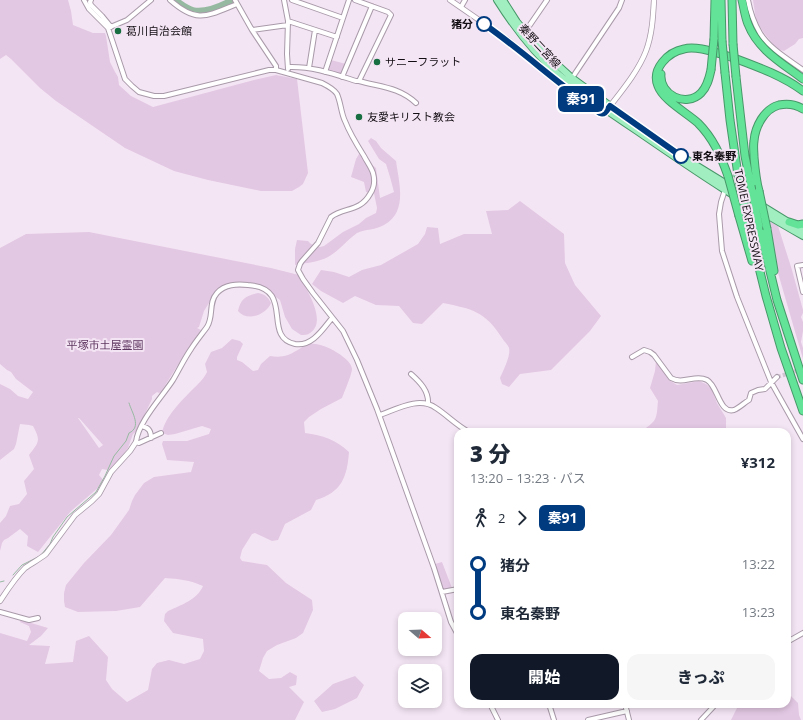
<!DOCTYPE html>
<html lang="ja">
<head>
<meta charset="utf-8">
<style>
	:root { --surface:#fff; --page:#f6f6f7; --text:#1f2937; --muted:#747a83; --accent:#111827 }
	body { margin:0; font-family:"Open Sans","Noto Sans JP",sans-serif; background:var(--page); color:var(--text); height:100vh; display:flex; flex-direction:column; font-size:15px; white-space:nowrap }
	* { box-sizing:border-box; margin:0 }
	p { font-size:13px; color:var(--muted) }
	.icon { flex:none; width:22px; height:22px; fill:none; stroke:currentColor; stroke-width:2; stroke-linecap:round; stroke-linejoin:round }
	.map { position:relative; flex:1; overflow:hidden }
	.drawer { position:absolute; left:454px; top:428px; width:337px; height:280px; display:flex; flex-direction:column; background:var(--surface); border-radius:12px; box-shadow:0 2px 6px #0003 }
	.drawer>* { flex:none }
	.badge { padding:0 8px; border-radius:6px; font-size:14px; line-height:26px }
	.needle { width:26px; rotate:109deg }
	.controls { position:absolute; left:398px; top:612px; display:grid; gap:8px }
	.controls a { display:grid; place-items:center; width:44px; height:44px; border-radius:8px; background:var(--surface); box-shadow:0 2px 6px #0003; font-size:20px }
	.map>.badge { position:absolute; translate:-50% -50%; box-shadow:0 0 0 2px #fff }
	.legs { display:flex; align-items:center; gap:6px; height:44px; padding:0 16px; font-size:13px }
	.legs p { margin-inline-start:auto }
	.overview { display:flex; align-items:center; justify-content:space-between; height:68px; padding:0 16px }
	h1 { font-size:22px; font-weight:800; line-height:30px }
	.action { display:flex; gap:8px; margin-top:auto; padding:8px 16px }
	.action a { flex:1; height:46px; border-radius:12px; background:var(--accent); color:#fff; font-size:16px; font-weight:800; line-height:46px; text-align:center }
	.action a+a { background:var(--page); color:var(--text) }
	ul { padding:0 16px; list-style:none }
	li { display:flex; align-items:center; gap:14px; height:48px; font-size:15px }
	li i { display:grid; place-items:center; width:6px; height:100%; margin:0 5px; background:currentColor }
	li i::after { content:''; width:10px; height:10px; margin:-5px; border:3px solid; border-radius:50%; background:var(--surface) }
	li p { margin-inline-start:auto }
	li:first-child i { background:linear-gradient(#0000 50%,currentColor 0) }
	li:last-child i { background:linear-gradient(currentColor 50%,#0000 0) }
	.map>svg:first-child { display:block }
</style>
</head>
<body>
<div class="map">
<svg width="803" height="720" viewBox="0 0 803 720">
	<rect width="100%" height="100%" fill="#f4e5f4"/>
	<path fill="#e3c8e3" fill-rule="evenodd" d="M0 0H68L71 11 73 25 93 33H105L106 36 110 62 114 70 118 77 119 85 131 96 153 107 254 80 276 75 297 79 308 173 303 184 299 187 292 191H261L208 180 174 171 125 148 56 101 40 88 11 59 6 55 0 59Z
		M753 0H803V38L799 39 795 44 784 51 777 49 764 33 756 20Z
		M331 60 346 64 342 74 340 75 329 72 328 70Z
		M371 138 376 141 381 148 396 161C399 183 408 212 384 225 376 230 365 229 357 233 347 240 339 251 328 257 319 262 305 263 295 265V249L297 240 308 241 311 244 320 247 324 246 343 232 359 224 366 218 376 213 377 208 374 193 366 192 364 182 351 177 356 159 359 154 376 168 380 198 394 192 390 177 386 164 379 159 368 141Z
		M520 201 564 234 565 263 575 285 601 316 590 331 551 370 520 374 509 387 502 384 500 378C503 371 511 356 509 348 508 345 504 341 502 338 485 311 472 309 443 303L422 324 413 323 399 306 376 305 355 296 343 303 321 291 312 284 321 270 334 272 349 277 362 270 381 265 418 244 425 234 427 227 438 228 440 244 464 234H492L486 211 508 210Z
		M770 221 778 226 792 270 803 310V313L801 317 803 322V331L801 342 803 348V359L778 273Z
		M89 232 271 268 299 275C306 289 328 321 310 333 308 335 304 335 301 335L292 329 285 317 280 300 265 289 224 287 212 298 204 311 199 327 197 328 201 330 186 352 161 392 159 393 157 392 152 396V399L137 431 133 434 128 448 113 471 102 469 99 475 105 482 71 511 38 552 27 546 28 536 20 529 8 538 4 540 2 543 0 551V523L6 516 10 506 19 504 27 494 24 481 34 469 29 455C39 442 41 441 33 426L29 425 20 424 16 444 14 449 0 460V384L10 389 18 396 28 399 33 392 16 379 11 372 7 370 0 364V248L26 234ZM78 418H79L103 445 99 448Z
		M258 293C265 294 268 297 271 303 266 315 247 322 238 311 241 298 246 296 258 293Z
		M232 339 240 341 243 344 237 357V360L242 362 253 371 258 370 261 364 270 356C276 357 282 357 288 355 296 352 302 346 310 344 321 341 352 358 352 369 352 374 344 393 342 398L321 409 309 417 304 422 305 433C323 435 336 440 349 452 347 477 342 492 316 500L311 510 285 524 278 540 272 541 255 533 252 534 242 550 240 558 242 561 267 565 286 583 312 600 313 610 303 633 296 638 277 645 267 651 263 658 259 671 269 679 281 678 290 672 297 676 296 685 289 687 304 702 295 720H0V633L27 641 31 632 29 626 20 622 21 620 48 628 41 636 29 645 50 646 45 664 73 662 76 641 89 636 108 657 106 680 112 689 127 702 148 690 152 669 157 663 169 660 184 664 200 659 204 651 203 639 173 633 164 621 165 614 168 611C181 605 197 600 203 586 189 580 180 579 165 578L140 607 116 611 78 612 65 607 64 601V593L66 585 84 563 111 535 129 510 132 501 135 495 144 483 154 477 191 472 194 462 167 460 162 444 163 441H187L209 434 211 429 202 426 175 434 168 435 162 433C165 417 181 401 193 389 199 383 203 380 207 372L205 364 211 352 222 348Z
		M656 361 669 380 677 385 699 381 706 384 712 389 717 403 726 418V432H642C646 427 648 427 652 423 658 418 657 408 658 401L650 388 655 371Z
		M442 562 452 588 446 590 443 589 435 564Z
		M355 676 364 685 357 698 335 709 322 712 314 701 333 684Z
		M787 692 798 703 799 715 801 720H731L739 704H787Z"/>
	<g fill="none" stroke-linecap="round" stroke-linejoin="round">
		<path stroke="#96baa1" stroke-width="1" d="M41 555 50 544 53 537 67 517 96 492 105 476 114 456 126 441 129 433C142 427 132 413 129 403
			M13 575 22 565 38 557
			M0 582 4 581"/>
		<path stroke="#96baa1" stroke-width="7" d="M175 0C180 4 187 9 194 11 207 13 222 6 233 0"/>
		<path stroke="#d2c5d2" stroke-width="4" stroke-dasharray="4 2" stroke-linecap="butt" d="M777 377 803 369"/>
		<defs>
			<path id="minor" d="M84 0 89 9 108 28 125 79 132 86 139 92 154 96H164L269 70H276L322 83C328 86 334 89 337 94 341 103 341 113 345 121 350 134 357 145 364 156 367 162 371 167 373 173 375 180 374 188 370 194 360 212 344 207 331 217L318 243 302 261 300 264 298 270 303 279 313 293 343 331 357 360 377 409 434 568 451 622 458 635
				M91 0 90 2 91 5 102 16 111 27
				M170 0C197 24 207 16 237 4
				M235 0 252 30 276 66V70
				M284 0 288 21 287 54 288 69
				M292 0 343 18
				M355 0 388 12 391 15 359 81
				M748 0C750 11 754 23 760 33 770 49 788 59 803 70
				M461 7 465 0
				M288 21 337 37
				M108 28 127 20 151 0
				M252 30 288 25
				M525 32 547 0
				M288 67C312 66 334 74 356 81H359C380 87 399 87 416 103
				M309 68 315 30
				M325 72 349 0
				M342 77 372 6
				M572 78 619 8 622 0
				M725 190 721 202 719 214 722 251 737 297 771 382 803 439
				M803 265 797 266 803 292
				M632 357 644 350 650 352 654 355 671 378C683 385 695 374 707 380 718 386 719 414 734 410 739 408 744 403 749 400L751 393 758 390 765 389 777 377
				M411 374C420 382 429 391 428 404
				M380 415C397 409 419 396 436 408 447 415 456 425 469 432
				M142 426C149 428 151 431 151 438
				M161 433 139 443 136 442C138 422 162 397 173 380 179 370 184 359 191 349 196 341 202 334 207 327 214 316 208 303 217 293 225 284 237 284 248 285 296 288 261 337 295 344 312 347 323 329 332 318
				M442 592 458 589
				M0 612 29 620 38 618
				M787 642 803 633
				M490 704 498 720
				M549 704 554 720
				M625 704 629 720
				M588 720 627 711
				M701 720 716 704"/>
			<path id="tertiary" d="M450 0 508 40 570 91 595 110 603 114 607 110C620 93 638 72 646 51 652 35 653 18 654 0
				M0 601C8 589 15 578 25 568 32 563 40 559 46 554L75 515 92 501 99 494 111 472 130 451 136 442"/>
			<path id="primary" d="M497 0C514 27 534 53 558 74 583 95 610 113 637 131 666 151 695 171 725 190 751 206 777 221 803 236
				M503 0 517 22 540 49 572 78 668 148 694 164 803 231"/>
			<path id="motorway" d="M721 0 722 41
				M732 0 733 44
				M742 0C744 8 745 17 748 24 758 50 782 63 803 79
				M714 39 715 0
				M725 73 730 120 738 175
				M661 74C659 95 686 108 701 93 707 87 709 79 711 70
				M736 77 745 156 751 186
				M728 176C721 156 713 138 698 123 687 113 663 100 658 86 651 69 668 52 684 49 690 47 696 48 702 49 713 51 724 55 734 58 758 67 783 76 803 91
				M759 191C756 180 755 169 754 157 754 152 753 146 754 141 755 127 764 109 779 105 788 103 795 104 803 109
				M739 216 752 261
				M747 219 766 296 781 348 803 411
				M789 222 798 225 803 224
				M759 226 777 300 803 380
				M767 229 774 271"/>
		</defs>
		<use href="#minor" stroke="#a99aa9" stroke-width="6"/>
		<use href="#tertiary" stroke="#a99aa9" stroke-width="6"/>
		<use href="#primary" stroke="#479869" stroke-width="8"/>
		<use href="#motorway" stroke="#479869" stroke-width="9"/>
		<use href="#minor" stroke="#fff" stroke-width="4"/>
		<use href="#tertiary" stroke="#fff" stroke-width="4.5"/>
		<use href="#primary" stroke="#a1eec1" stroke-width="6"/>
		<use href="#motorway" stroke="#63e398" stroke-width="7"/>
		<defs>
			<path id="motorway-bridge" d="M722 41 725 73
				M733 44 736 77
				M711 70 714 39
				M738 175 747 219
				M728 176 739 216
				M751 186 759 226
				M759 191 767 229"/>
		</defs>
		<use href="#motorway-bridge" stroke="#479869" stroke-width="9" stroke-linecap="butt"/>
		<use href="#motorway-bridge" stroke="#63e398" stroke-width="7"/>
	</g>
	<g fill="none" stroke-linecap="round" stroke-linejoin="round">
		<defs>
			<path id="line-1" d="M484 24C524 52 559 85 600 113 605 115 607 110 610 106L681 156"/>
		</defs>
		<use href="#line-1" stroke="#fff" stroke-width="9"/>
		<use href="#line-1" stroke="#003b80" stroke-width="6"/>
	</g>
	<g fill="#fff" stroke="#003b80" stroke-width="2">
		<circle cx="484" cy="24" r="7"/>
		<circle cx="681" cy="156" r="7"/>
	</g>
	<g fill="#176e40" stroke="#f4e5f4" stroke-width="1.5">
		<circle cx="118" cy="31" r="4"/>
		<circle cx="377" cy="62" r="4"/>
		<circle cx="359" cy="117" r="4"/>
	</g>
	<g text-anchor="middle" stroke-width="4" stroke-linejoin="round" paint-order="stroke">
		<g font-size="11" font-weight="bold" fill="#120d12" stroke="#f4e5f4" text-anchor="end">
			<text x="473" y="28">猪分</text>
			<text x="692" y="160" text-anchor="start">東名秦野</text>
		</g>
		<g font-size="11" fill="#120d12" stroke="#f4e5f4" text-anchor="start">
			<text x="126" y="35">葛川自治会館</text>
			<text x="385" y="66">サニーフラット</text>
			<text x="367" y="121">友愛キリスト教会</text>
		</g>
		<g font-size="11" fill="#120d12" stroke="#f4e5f4">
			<text transform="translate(540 46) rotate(47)" y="4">秦野二宮線</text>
			<text transform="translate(749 220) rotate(78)" y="4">TOMEI EXPRESSWAY</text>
		</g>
		<g font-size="11" fill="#5d365f" stroke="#f4e5f4">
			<text x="105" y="349">平塚市土屋霊園</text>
		</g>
	</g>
</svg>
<div class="controls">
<a><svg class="needle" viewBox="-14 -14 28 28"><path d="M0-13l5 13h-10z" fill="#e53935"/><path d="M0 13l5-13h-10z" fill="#747a83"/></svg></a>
<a><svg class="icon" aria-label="layers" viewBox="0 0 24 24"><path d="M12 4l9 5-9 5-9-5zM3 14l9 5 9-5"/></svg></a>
</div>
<b class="badge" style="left:581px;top:99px;background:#003b80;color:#fff">秦91</b>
<section class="drawer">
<div class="overview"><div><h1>3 分</h1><p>13:20 – 13:23 · バス</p></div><b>¥312</b></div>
<div class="legs"><svg class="icon" aria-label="walk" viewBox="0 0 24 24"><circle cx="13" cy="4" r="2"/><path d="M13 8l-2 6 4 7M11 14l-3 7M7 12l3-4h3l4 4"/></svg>2<svg class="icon" aria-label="forward" viewBox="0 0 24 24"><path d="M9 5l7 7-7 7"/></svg><b class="badge" style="background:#003b80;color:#fff">秦91</b></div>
<ul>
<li><i style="color:#003b80"></i><b>猪分</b><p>13:22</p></li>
<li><i style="color:#003b80"></i><b>東名秦野</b><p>13:23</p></li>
</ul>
<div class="action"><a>開始</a><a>きっぷ</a></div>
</section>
</div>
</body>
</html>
